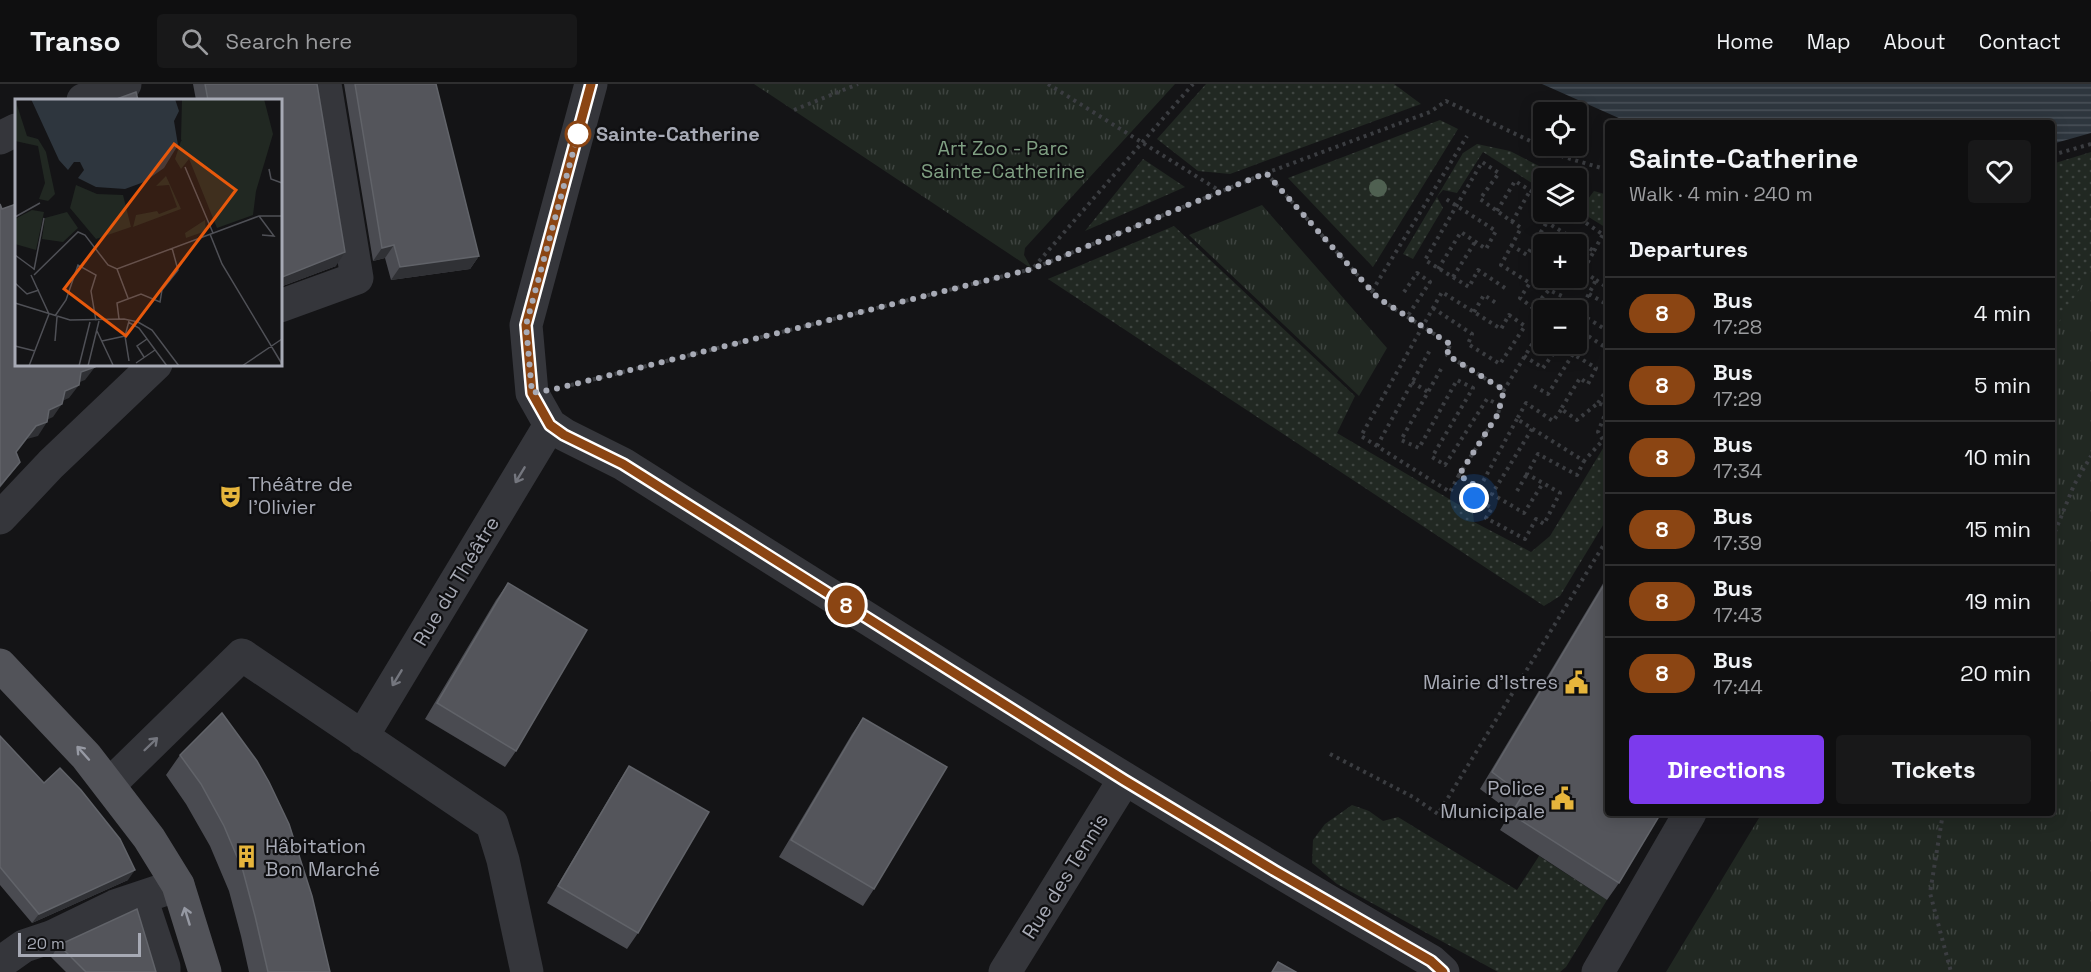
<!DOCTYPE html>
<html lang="en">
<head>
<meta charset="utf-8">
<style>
	:root { --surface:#0f0f10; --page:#181819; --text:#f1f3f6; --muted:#9b9c9f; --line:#2f2f30; --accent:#7c3aed }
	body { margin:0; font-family:"Space Grotesk",sans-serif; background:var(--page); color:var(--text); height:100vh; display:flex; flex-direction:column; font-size:22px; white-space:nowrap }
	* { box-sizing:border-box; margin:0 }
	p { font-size:20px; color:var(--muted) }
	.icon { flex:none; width:33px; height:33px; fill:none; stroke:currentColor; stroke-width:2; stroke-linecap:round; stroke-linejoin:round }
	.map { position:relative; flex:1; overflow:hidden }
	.details { position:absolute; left:1605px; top:36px; width:450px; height:696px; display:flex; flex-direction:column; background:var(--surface); border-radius:6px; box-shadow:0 3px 15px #0003,0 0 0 2px var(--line) }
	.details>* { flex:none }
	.badge { padding:0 12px; border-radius:20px; font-size:21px; line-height:39px }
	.controls { position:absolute; left:1533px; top:18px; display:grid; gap:12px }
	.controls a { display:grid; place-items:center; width:54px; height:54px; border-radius:6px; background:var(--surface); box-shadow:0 3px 15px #0003,0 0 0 2px var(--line); font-size:30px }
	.scale { position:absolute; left:18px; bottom:15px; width:123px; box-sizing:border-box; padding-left:6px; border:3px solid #a7aab5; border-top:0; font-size:16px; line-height:21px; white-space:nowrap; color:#a7aab5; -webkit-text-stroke:4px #0f0f11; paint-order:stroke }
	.you { position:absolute; width:30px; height:30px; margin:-15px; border:4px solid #fff; border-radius:50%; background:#1a73e8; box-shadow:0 0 0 9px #1a73e833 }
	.map>.badge { position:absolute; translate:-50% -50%; box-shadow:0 0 0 3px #fff }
	h2 { padding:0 24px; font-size:22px; line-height:54px }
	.round { display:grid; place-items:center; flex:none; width:63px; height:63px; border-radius:6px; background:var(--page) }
	.summary { display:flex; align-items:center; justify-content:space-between; height:102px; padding:0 24px }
	h1 { font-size:28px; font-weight:700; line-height:45px }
	.action { display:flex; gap:12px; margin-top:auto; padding:12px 24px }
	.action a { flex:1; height:69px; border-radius:6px; background:var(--accent); color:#fff; font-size:24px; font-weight:700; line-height:69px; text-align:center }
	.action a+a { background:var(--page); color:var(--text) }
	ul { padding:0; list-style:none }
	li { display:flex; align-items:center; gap:18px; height:72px; padding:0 24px; border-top:2px solid var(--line) }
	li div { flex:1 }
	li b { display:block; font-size:22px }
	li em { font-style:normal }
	li .badge { min-width:66px; font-weight:700; text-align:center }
	header { display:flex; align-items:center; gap:36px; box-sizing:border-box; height:84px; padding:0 30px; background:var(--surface); border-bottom:2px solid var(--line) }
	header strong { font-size:28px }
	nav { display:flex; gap:33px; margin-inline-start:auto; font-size:21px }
	.search { width:420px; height:54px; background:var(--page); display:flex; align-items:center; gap:15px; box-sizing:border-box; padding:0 21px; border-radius:6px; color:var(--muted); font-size:22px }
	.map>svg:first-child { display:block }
</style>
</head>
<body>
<header>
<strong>Transo</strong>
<div class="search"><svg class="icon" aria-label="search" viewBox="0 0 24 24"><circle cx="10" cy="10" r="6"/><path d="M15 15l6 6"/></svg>Search here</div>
<nav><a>Home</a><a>Map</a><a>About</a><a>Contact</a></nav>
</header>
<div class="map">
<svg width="2091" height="888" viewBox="0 0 2091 888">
	<defs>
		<pattern id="grass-dots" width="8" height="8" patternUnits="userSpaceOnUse" patternTransform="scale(1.5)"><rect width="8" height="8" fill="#212822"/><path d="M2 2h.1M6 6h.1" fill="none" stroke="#3e4440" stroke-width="1.8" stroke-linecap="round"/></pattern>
		<pattern id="park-tufts" width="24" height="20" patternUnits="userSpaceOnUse" patternTransform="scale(1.5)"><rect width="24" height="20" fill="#212822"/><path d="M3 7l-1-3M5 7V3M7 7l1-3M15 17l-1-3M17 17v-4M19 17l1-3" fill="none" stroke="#3e4440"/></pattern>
		<pattern id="water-rules" width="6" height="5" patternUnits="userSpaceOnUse" patternTransform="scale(1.5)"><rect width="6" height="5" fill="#2e363e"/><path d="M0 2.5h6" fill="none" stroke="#495058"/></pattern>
	</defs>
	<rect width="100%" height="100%" fill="#141416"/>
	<path fill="url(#grass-dots)" d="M1206 0H1394L1421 20 1230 90 1198 87 1157 55Z
		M1440 36 1458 45 1373 183 1288 94Z
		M1477 60 1510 67 1562 94H1544L1543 106 1483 68 1457 109 1443 106 1437 113 1443 124 1413 175 1403 170 1463 69Z
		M2091 68V203L2056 243H2052V80Z
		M1143 75 1185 103 1085 147Z
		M1594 107 1608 111V145L1579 127Z
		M1174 142 1355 312 1337 349 1473 429 1474 438 1531 468 1550 452 1608 356V433L1560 512 1544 522 1048 195Z
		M1352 721 1369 727 1383 737 1398 733 1517 806 1539 772 1607 816 1566 883 1560 888H1498L1337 800 1312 779 1313 756 1325 740Z"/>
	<path fill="url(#park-tufts)" d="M754 0H1175L1025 164 1024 171 1032 185Z
		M1262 121 1387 264 1359 312 1189 151Z
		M2091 186V888H1666L1762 729H2052V250Z"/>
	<path fill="url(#water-rules)" d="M1542 0H2091V49L2052 60V39H1630Z"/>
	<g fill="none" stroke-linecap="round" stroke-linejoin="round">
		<path stroke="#3b3d41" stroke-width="4" stroke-dasharray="3 4.5" stroke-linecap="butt" d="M1048 0 1220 107
			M794 26 858 0
			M2052 71 2091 60
			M1266 89 1378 214 1450 260 1447 271 1504 306 1544 241
			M1576 113 1582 104
			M1544 120 1538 133 1594 167 1583 187 1596 196 1579 229 1608 247
			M1497 127 1515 97 1544 115
			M1566 128H1567
			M1512 138 1530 107
			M1586 139 1608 154
			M1538 153 1550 160
			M1511 161 1527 171 1547 138
			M1594 167 1603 150
			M1539 182 1544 176
			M1034 183 1193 0
			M1576 183 1583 187
			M1438 185 1461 148 1486 165 1496 147 1446 115
			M1576 191 1580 185
			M1453 193 1475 158
			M1596 196 1608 204
			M1573 198 1575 194
			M1505 204 1478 186 1469 203 1425 176 1482 78 1499 89 1480 115 1521 144 1501 181 1530 199 1520 214 1533 224 1549 206 1562 212 1553 226
			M1372 207 1467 52
			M1404 208 1417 189 1430 198 1407 233
			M1589 210 1608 221
			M1433 224 1472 250 1468 260 1500 280 1525 242 1509 231 1501 245 1442 208 1361 352 1450 408 1459 391
			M1474 228 1484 211 1496 219
			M1576 244 1608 265
			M1524 272 1543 284 1560 260
			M1441 285 1401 356 1419 364 1457 296 1473 304 1432 373 1445 381 1487 315 1500 321
			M1412 298 1428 308
			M571 301 1032 185 1266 89 1430 28 1446 17 1564 73 1608 86
			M1534 302 1548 310 1573 270 1596 284 1588 300 1580 294 1561 325 1577 336 1598 319 1608 323
			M1598 319 1608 304
			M1561 326 1553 337 1526 319 1517 335 1584 377 1603 356 1598 348 1608 323
			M1517 335 1474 414 1492 424 1486 434 1525 455 1536 435 1544 440 1560 409 1527 390 1538 370 1577 391 1584 377
			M1532 345 1492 410 1524 429 1543 399
			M1377 362 1430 266
			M1479 404 1459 391 1498 330 1504 306
			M1517 407 1527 390
			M2052 455 2074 401 2091 372
			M1330 670 1413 713 1438 730 1608 454
			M1943 729 1930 809 1951 888"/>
		<path stroke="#35363b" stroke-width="33" d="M591 0 526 241 532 309 550 341 565 351 623 380C890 549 1157 719 1431 877L1443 888
			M83 16 125 0
			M0 54 16 46
			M280 222 357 194 325 0
			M0 434 51 380 156 280
			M362 653 550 341
			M109 701 242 571 492 740 503 776 527 888
			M141 814 164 883V888
			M0 879 24 862 51 853 115 822 178 801
			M1005 888 1124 696
			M1598 888 1690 729"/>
		<path stroke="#525359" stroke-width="33" d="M0 581 86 672 149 754 178 801 205 888"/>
	</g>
	<circle fill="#4f6051" cx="1378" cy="104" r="9"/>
	<path fill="#4a4b51" d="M193 0H317L336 182 280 203V16H196Z
		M344 0H436L479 172 470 185 391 196 385 174 373 177Z
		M1608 491V729L1619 799 1607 816 1500 746 1511 728 1480 705Z
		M508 499 516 667 505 683 425 635 496 516Z
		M222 629 330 888H249L241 852 229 807 210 762 186 720 166 691 180 671Z
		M863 634 874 805 863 822 779 773 852 650Z
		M0 652 128 796 32 839 0 801Z
		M629 682 638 849 627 865 547 819 618 699Z
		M59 861 156 888H66L51 873Z"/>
	<path fill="#303135" d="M394 161 385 174 373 177 382 164Z
		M345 168 336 182 280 203V194Z
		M479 172 470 185 391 196 400 183Z
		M95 283 85 296 72 301 81 288Z
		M79 301 69 314 55 320 65 307Z
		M62 320 53 333 40 339 49 326Z
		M47 338 38 352 27 355 7 381 36 342Z
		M20 378 0 404V402Z
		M135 786 128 796 32 839 39 830Z"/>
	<path fill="#54555b" stroke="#616369" stroke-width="1.5" d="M205 0H317L345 168 280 194V16H208Z
		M355 0H436L479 172 400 183 394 161 382 164Z
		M136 8 138 16H114Z
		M0 120 2 125 16 120V280H95V283L81 288 79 301 65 307 62 320 49 326 47 338 36 342 16 368 20 378 0 402Z
		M1608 494V729H1661L1619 799 1511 730 1523 711 1492 688Z
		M508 499 587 546 516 667 437 619Z
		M222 629 257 677 269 698 289 740 312 812 330 888H268L255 832 243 787 224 742 201 700 180 671Z
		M863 634 947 683 874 805 791 756Z
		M0 652 44 699 60 684 81 706 120 755 135 786 39 830 0 783Z
		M629 682 709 728 638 849 558 802Z
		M137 825 156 888H86L59 861Z
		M1278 878 1296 888H1272Z"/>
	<defs><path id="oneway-shaft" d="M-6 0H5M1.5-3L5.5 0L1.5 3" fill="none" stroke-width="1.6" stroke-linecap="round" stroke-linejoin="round" transform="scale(1.5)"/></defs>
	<g stroke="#74767e">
		<use href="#oneway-shaft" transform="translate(520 391) rotate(121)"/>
		<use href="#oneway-shaft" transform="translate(397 594) rotate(121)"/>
		<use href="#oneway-shaft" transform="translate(151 660) rotate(-44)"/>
	</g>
	<g stroke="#9699a3">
		<use href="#oneway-shaft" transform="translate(83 669) rotate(-132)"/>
		<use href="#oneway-shaft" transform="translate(187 832) rotate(-107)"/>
	</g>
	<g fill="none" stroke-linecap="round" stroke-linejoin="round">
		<defs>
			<path id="line" d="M591 0 526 241 532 309 550 341 564 351 623 380 1124 696 1275 787 1431 877 1443 888"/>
		</defs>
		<use href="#line" stroke="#fff" stroke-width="14"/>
		<use href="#line" stroke="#8b4513" stroke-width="9"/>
		<path stroke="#a7aab5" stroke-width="6" stroke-dasharray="0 10.8" d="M578 50 526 241 532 309 555 305 1032 185 1266 89 1378 214 1450 260 1447 271 1504 306 1498 330 1459 391 1479 404 1474 414"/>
	</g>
	<defs>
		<symbol id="theatre-bare" viewBox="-9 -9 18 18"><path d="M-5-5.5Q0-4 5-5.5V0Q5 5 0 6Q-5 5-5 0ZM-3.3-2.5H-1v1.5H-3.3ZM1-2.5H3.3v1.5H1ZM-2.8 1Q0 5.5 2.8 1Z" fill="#e6b53c" stroke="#0f0f11" stroke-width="2.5" paint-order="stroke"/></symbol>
		<symbol id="civic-bare" viewBox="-9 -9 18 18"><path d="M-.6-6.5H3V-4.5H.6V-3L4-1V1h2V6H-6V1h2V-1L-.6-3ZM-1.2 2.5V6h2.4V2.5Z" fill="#e6b53c" stroke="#0f0f11" stroke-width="2.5" paint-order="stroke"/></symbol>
		<symbol id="building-bare" viewBox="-9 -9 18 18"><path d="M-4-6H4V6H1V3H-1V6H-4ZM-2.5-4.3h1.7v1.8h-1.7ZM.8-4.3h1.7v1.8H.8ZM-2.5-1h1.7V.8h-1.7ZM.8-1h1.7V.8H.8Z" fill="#e6b53c" stroke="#0f0f11" stroke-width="2.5" paint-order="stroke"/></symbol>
	</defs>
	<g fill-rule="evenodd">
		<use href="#theatre-bare" x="214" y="396" width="33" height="33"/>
		<use href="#civic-bare" x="1560" y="582" width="33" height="33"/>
		<use href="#civic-bare" x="1546" y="698" width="33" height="33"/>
		<use href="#building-bare" x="230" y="756" width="33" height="33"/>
	</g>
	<circle fill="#fff" stroke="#8b4513" stroke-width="3" cx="578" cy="50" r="12"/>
	<g text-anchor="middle" stroke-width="4.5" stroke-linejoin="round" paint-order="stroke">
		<g font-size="20" font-weight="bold" fill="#a7aab5" stroke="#0f0f11" text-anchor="start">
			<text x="596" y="57">Sainte-Catherine</text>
		</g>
		<g font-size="20" fill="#7f9f82" stroke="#0f0f11">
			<text x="1003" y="71">Art Zoo - Parc<tspan x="1003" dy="23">Sainte-Catherine</tspan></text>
		</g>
		<g font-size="20" fill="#a7aab5" stroke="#0f0f11" text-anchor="start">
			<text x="248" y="407">Théâtre de<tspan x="248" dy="23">l'Olivier</tspan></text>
			<text x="1558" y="605" text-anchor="end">Mairie d'Istres</text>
			<text x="1545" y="711" text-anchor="end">Police<tspan x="1545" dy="23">Municipale</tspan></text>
			<text x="265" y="769">Hâbitation<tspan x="265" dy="23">Bon Marché</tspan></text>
		</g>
		<g font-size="20" fill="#a7aab5" stroke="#0f0f11">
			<text transform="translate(456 497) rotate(-59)" y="7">Rue du Théâtre</text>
			<text transform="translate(1065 792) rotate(-58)" y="7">Rue des Tennis</text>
		</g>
	</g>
	<g transform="translate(15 15)">
		<rect width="267" height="267" fill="#141416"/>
		<path d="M172 39 174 60 166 70 160 60 166 42ZM151 77 166 110 118 128 121 116 142 112 144 115 162 108 154 86 141 87ZM190 121 191 132 171 139 170 134Z" fill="#212822"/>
		<path d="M0 0 12 37 23 40 31 53 40 95 33 102 24 100 30 84 23 47 0 42Z" fill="#212822"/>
		<path d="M17 111 29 113 21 151 0 145V120Z" fill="#212822"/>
		<path d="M167 0H249L258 35 241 92 238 116 202 129 166 40ZM61 86 82 95 108 96 116 128 81 140 55 109ZM52 113 63 129 48 143 27 140 30 119Z" fill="#212822"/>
		<path d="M16 0H160L164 12 159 22 163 46 149 69 129 83 110 90 81 88 63 79 69 71 65 63H59L53 71 44 61Z" fill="#2e363e"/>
		<path fill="none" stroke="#4f5056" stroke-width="1.5" d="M170 68 198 134M254 70 256 80 267 84M244 117 259 137 247 136M0 118 25 104M195 135 207 165 267 265M0 156 19 170M102 170 113 199M19 171 29 119M16 176 34 215M19 176 63 133 70 136 93 166 102 170 244 117H267M0 184 12 195 24 191M0 204 55 221 109 220 123 223 137 231 164 267M40 217 51 201 63 166 81 176 76 192 81 222M104 220 102 204 126 195 145 203 147 191 163 171 157 149M114 222 110 237 114 262M113 223 124 229 152 267M82 232 98 266M40 242 42 218M87 242 110 237M0 247 20 252M129 258 122 247 132 240M121 264 140 251M14 267 34 215M64 267 75 223M73 267 84 222M227 267 267 240"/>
		<path fill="#e8590c" fill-opacity="0.15" stroke="#e8590c" stroke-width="3" d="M159 45 221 91 111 237 49 190Z"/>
		<rect width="267" height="267" fill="none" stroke="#a7aab5" stroke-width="3"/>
	</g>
</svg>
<div class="controls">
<a><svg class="icon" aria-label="locate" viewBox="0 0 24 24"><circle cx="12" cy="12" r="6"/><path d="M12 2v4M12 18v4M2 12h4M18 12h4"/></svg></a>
<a><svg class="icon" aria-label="layers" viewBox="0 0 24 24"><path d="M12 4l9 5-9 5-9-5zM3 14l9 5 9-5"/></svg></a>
<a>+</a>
<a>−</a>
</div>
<div class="scale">20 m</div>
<div class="you" style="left:1474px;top:414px"></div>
<b class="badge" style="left:846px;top:521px;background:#8b4513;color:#fff">8</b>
<section class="details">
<div class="summary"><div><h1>Sainte-Catherine</h1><p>Walk · 4 min · 240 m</p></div><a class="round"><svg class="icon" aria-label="heart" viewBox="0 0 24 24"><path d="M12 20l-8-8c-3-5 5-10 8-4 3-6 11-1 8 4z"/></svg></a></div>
<h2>Departures</h2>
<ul>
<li><span class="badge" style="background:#8b4513;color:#fff">8</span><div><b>Bus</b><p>17:28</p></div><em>4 min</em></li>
<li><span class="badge" style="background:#8b4513;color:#fff">8</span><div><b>Bus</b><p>17:29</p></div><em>5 min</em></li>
<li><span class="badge" style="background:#8b4513;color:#fff">8</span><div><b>Bus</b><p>17:34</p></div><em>10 min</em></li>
<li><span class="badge" style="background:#8b4513;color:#fff">8</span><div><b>Bus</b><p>17:39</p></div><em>15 min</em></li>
<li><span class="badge" style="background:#8b4513;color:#fff">8</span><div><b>Bus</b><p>17:43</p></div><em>19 min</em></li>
<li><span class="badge" style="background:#8b4513;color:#fff">8</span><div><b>Bus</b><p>17:44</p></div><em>20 min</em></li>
</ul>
<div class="action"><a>Directions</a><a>Tickets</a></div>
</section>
</div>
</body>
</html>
